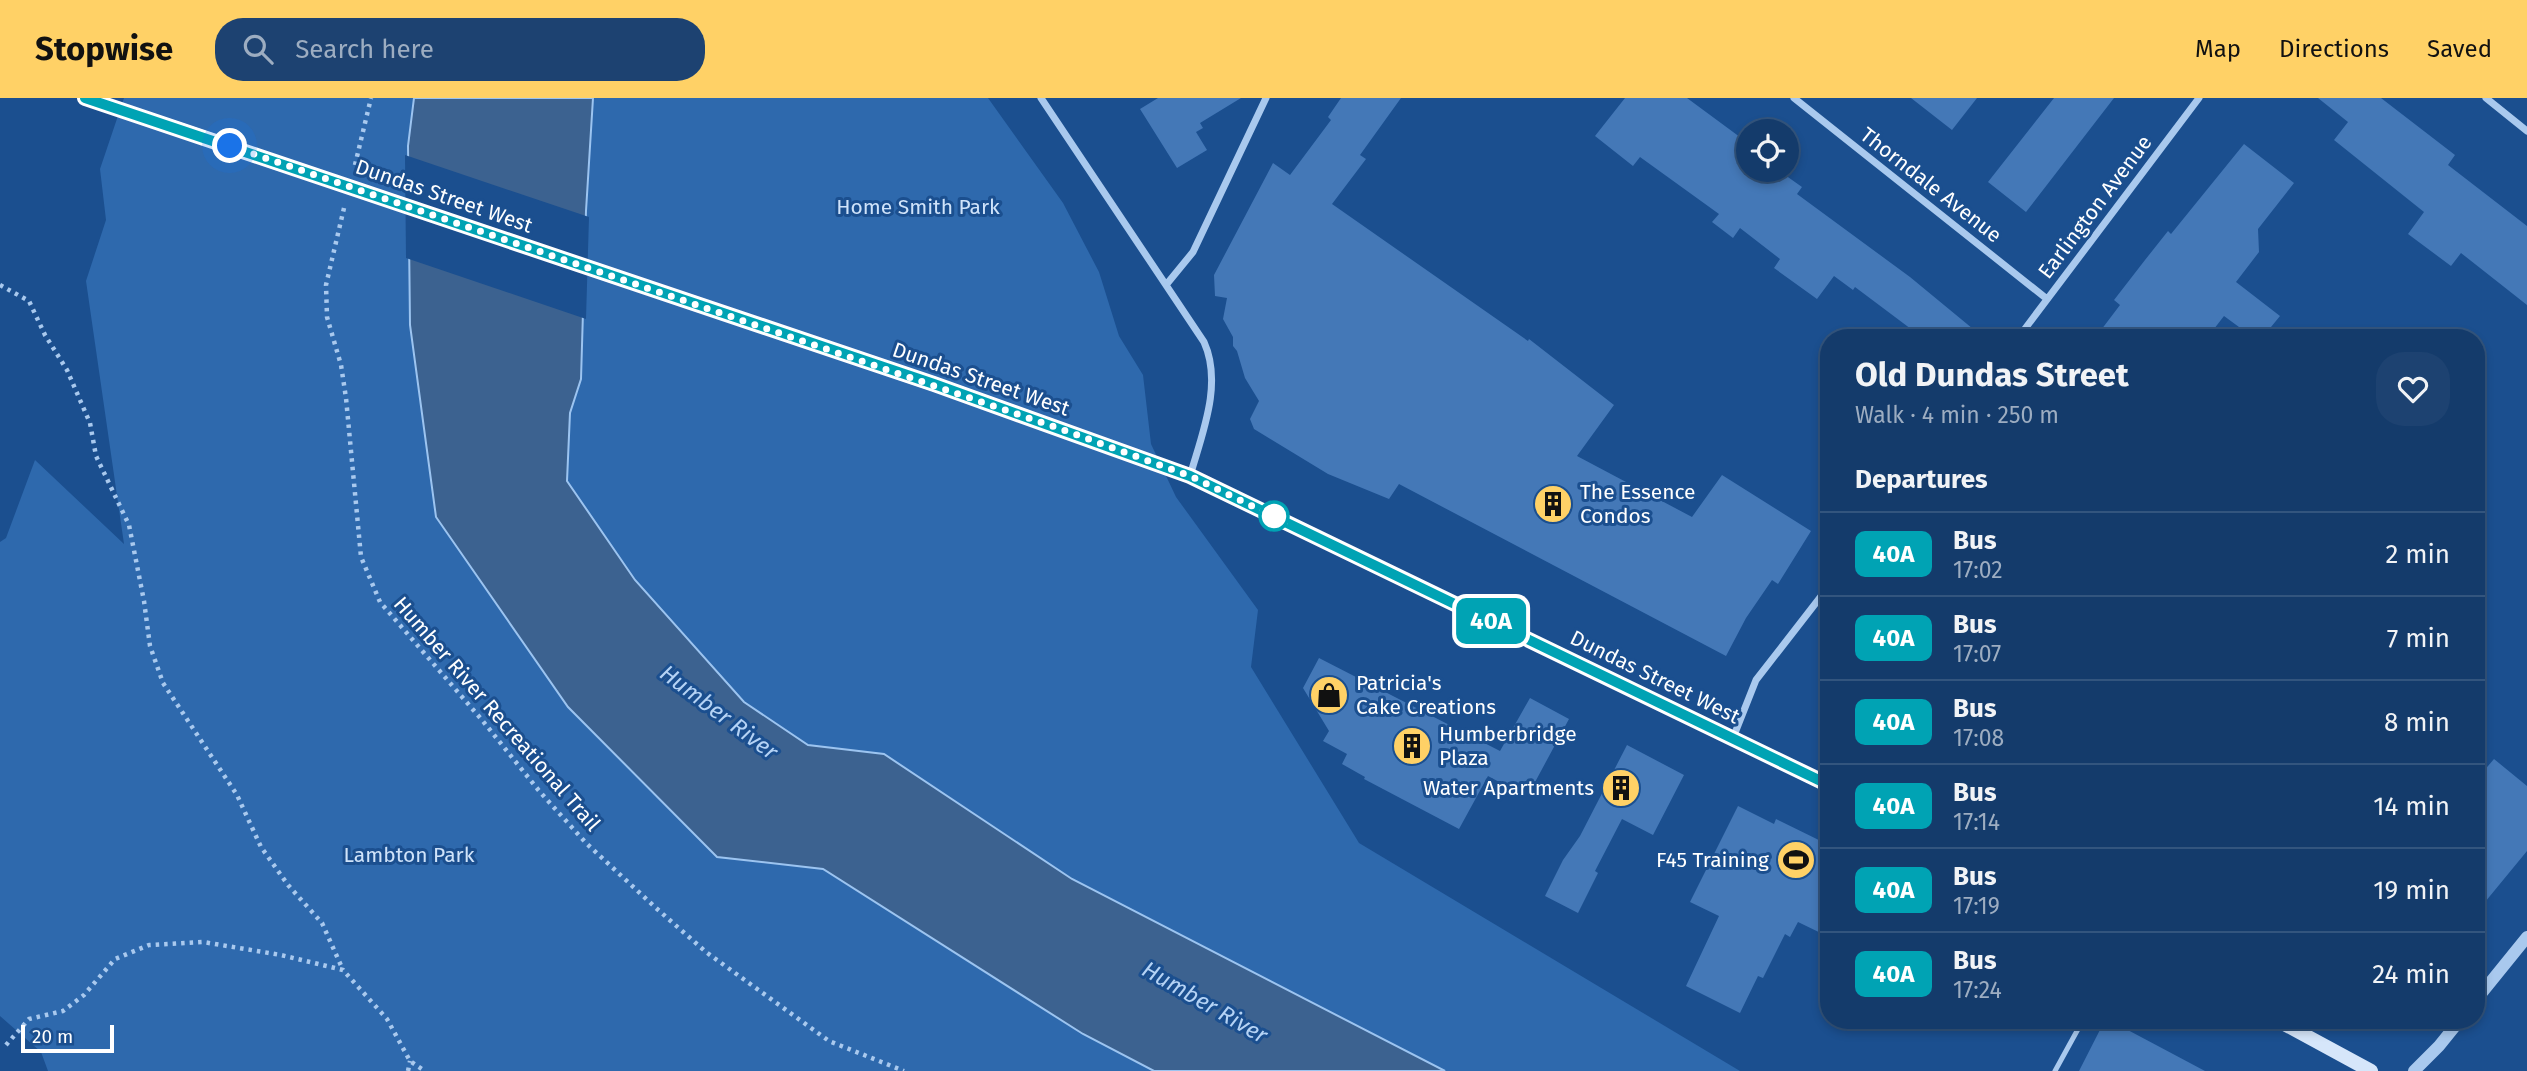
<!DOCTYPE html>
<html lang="en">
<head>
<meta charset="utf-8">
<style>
	:root { --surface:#143b6b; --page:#1d4271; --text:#f1f3f6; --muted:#9dadc1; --line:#33557e; --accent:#ffd166 }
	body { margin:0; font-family:"Fira Sans",sans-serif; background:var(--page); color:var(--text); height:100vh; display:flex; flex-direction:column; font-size:26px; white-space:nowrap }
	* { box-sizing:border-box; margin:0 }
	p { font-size:23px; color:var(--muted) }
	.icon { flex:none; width:38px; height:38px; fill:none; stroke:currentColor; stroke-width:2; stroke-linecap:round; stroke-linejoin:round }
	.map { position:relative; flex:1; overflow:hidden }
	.sheet { position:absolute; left:1820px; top:231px; width:665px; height:700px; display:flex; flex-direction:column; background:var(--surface); border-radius:28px; box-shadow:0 4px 10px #0003,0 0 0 2px var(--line) }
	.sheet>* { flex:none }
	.badge { padding:0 14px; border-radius:10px; font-size:24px; line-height:46px }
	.controls { position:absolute; left:1736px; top:21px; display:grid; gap:14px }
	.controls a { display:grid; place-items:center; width:63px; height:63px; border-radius:50%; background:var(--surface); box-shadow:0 4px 10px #0003,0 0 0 2px var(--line); font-size:35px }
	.scale { position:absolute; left:21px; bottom:18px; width:93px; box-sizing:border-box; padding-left:7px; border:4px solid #fff; border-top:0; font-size:19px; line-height:24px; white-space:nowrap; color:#fff; -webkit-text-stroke:5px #1b4f8f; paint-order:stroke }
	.you { position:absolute; width:35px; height:35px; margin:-18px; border:5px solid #fff; border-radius:50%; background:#1a73e8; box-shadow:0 0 0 10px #1a73e833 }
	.map>.badge { position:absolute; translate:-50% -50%; box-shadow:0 0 0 4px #fff }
	h2 { padding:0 35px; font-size:26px; line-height:63px }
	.round { display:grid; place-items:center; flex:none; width:74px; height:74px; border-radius:28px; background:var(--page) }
	.head { display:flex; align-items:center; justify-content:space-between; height:119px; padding:0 35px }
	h1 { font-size:33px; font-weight:700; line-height:52px }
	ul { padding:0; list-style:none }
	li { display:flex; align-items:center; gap:21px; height:84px; padding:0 35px; border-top:2px solid var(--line) }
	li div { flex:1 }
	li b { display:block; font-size:26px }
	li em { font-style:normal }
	li .badge { min-width:77px; font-weight:700; text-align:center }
	header { display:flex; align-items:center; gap:42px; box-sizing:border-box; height:98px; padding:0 35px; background:var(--accent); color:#111 }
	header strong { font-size:33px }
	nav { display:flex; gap:38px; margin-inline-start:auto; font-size:24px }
	.search { width:490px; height:63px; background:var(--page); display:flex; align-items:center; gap:18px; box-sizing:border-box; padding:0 24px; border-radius:28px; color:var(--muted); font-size:26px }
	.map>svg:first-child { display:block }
</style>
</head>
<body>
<header>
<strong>Stopwise</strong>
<div class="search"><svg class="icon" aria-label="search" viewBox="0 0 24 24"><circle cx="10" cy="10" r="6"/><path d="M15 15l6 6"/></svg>Search here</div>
<nav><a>Map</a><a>Directions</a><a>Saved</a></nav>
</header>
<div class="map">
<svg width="2527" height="973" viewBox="0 0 2527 973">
	<rect width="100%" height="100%" fill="#1b4f8f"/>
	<path fill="#2e69ad" d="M124 0H414L408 48 410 226 436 419 717 759 823 771 1083 936 1154 973H48L41 954 0 918V444L6 440 35 362 124 446 86 183 106 122 100 71Z
		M593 0H988L1063 105 1099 174 1119 238 1143 277 1151 346 1176 399 1258 512 1251 569 1359 745 1740 973H1445L1072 781 884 656 808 647 744 604 635 482 567 383 570 315 581 281 586 113Z"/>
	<path fill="#3c6290" stroke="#9cc4f0" stroke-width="2" d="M414 0H593L586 113 581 281 570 315 567 383 635 482 744 604 808 647 884 656 1072 781 1445 973H1154L1083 936 823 771 717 759 568 609 436 419 410 227 408 48Z"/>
	<path fill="#1b4f8f" d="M405 57 589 119 586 221 406 160Z"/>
	<path fill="#4478b7" d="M1158 0H1241L1200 25 1203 30 1196 34 1207 52 1177 70 1140 11Z
		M1341 0H1401L1360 57 1366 61 1332 106 1528 243 1529 241 1614 307 1577 358 1692 419 1722 377 1811 433 1778 486 1772 482 1746 520 1726 558 1399 386 1389 401 1328 376 1254 331 1250 321 1259 303 1245 280 1237 253 1233 248V239L1223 221 1227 200 1215 198 1214 177 1273 65 1290 77 1331 22 1328 19Z
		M1625 0H1687L1748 45V72H1778L1802 89 1797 96 1910 179 1984 240H1923L1855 189 1853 192 1834 178 1817 201 1774 170 1780 161 1740 130 1733 140 1712 124 1719 116 1640 59 1633 68 1595 38Z
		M1911 0H1977L1952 32Z
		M2054 0H2114L2026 114 1988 84Z
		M2318 0H2381L2455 57 2448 67 2527 128V207L2461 155 2451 168 2408 136 2424 114 2334 42 2348 24Z
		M2244 46 2294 85 2258 131 2259 154 2236 184 2280 218 2262 240H2254L2224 218 2207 240H2095L2120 207 2114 202 2145 162 2168 133 2171 136Z
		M1319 560 1500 653 1530 600 1569 621 1534 686 1527 682 1520 695 1488 678 1459 731 1364 681 1365 679 1342 666 1347 656 1323 643 1329 633 1303 590Z
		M1627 647 1684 677 1653 737 1622 721 1595 773 1598 775 1578 815 1545 798 1563 762 1580 738Z
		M2494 661 2527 688V753L2476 815V682Z
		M1738 708 1774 726 1776 721 1829 747V839L1798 824 1790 839 1785 836 1763 880 1758 878 1740 915 1686 888 1719 818 1690 804Z
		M2105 922H2109L2205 973H2079Z"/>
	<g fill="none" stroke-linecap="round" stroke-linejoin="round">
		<path stroke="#a9c9ee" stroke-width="4.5" stroke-dasharray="3.5 5" stroke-linecap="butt" d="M355 67 371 0
			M344 110 326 187 327 219 341 267 346 300 361 459 380 504 482 622 540 694 586 745 656 810 706 854 829 943 904 973
			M0 187 29 203 45 237 67 272 90 325 96 358 129 427 144 503 150 548 163 585 237 697 261 749 288 787 322 825 343 872
			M6 947 29 921 63 913 84 897 115 861 149 847 203 844 281 857 343 872 387 921 410 963 425 973
			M408 973 410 963"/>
		<path stroke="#a9c9ee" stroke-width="5" d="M2055 973 2083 922"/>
		<path stroke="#a9c9ee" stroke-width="7" d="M1041 0 1204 244C1223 286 1202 336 1190 378
			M1794 0 2047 201
			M2486 0 2527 33
			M1166 187 1193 154 1266 0
			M2018 240 2199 0
			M1733 640 1756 582 1829 488"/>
		<path stroke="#a9c9ee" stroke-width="12" d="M2476 902 2527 839
			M2414 973 2439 948 2460 922"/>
		<path stroke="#d6e6fa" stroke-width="14" d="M85 0 178 31
			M960 295 1190 378 1829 687
			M2277 922 2371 973"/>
		<path stroke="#d6e6fa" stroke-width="14" d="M178 31 960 295"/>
	</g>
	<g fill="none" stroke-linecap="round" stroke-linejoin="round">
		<defs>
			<path id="line" d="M85 0 934 286 1190 378 1829 687"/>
		</defs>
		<use href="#line" stroke="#fff" stroke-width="16"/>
		<use href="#line" stroke="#00a3b4" stroke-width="10"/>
		<path stroke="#fff" stroke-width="7" stroke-dasharray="0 12.6" d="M230 48 1058 330 1190 378 1285 424 1274 418"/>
	</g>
	<defs>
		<symbol id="building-disc" viewBox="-11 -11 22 22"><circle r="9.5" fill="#ffd166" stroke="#1b4f8f"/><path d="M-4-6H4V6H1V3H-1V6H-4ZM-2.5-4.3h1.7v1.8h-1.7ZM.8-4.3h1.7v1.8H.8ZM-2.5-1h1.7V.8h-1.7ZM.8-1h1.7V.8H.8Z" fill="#111"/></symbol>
		<symbol id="shop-disc" viewBox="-11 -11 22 22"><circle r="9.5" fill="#ffd166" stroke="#1b4f8f"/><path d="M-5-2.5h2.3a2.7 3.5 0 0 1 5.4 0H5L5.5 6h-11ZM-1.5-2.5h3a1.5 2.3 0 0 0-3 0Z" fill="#111"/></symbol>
		<symbol id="stadium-disc" viewBox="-11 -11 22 22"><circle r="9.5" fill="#ffd166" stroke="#1b4f8f"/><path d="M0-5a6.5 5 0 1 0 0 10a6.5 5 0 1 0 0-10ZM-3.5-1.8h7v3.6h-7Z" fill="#111"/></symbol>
	</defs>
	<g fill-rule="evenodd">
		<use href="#building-disc" x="1531" y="384" width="44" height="44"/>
		<use href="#shop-disc" x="1307" y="575" width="44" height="44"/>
		<use href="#building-disc" x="1390" y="626" width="44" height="44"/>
		<use href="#building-disc" x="1599" y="668" width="44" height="44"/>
		<use href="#stadium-disc" x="1774" y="740" width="44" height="44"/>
	</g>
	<circle fill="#fff" stroke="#00a3b4" stroke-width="3.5" cx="1274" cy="418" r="14"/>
	<g text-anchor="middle" stroke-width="6" stroke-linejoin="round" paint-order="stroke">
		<g font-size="21" fill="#fff" stroke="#1b4f8f">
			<text transform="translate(1931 87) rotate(38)" y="7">Thorndale Avenue</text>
			<text transform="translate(444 98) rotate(19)" y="7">Dundas Street West</text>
			<text transform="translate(2095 109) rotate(-53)" y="7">Earlington Avenue</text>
			<text transform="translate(981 281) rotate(19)" y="7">Dundas Street West</text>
			<text transform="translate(1655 579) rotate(26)" y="7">Dundas Street West</text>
			<text transform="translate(497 616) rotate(49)" y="7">Humber River Recreational Trail</text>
		</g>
		<g font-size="21" fill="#cfe3fa" stroke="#1b4f8f">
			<text x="918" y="116">Home Smith Park</text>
			<text x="409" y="764">Lambton Park</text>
		</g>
		<g font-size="21" fill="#fff" stroke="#1b4f8f" text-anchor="start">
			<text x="1580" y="401">The Essence<tspan x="1580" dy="24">Condos</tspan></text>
			<text x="1356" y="592">Patricia's<tspan x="1356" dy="24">Cake Creations</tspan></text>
			<text x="1439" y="643">Humberbridge<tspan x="1439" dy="24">Plaza</tspan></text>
			<text x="1594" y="697" text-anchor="end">Water Apartments</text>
			<text x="1769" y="769" text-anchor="end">F45 Training</text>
		</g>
		<g font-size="23" font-style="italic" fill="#b5d3f5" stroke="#1b4f8f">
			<text transform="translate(719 614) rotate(37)" y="8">Humber River</text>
			<text transform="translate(1205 904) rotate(30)" y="8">Humber River</text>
		</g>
	</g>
</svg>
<div class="controls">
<a><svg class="icon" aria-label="locate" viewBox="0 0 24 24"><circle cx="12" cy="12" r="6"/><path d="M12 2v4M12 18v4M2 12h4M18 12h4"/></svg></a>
</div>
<div class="scale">20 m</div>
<div class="you" style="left:230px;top:48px"></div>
<b class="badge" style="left:1491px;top:523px;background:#00a3b4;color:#fff">40A</b>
<section class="sheet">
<div class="head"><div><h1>Old Dundas Street</h1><p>Walk · 4 min · 250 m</p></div><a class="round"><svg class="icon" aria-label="heart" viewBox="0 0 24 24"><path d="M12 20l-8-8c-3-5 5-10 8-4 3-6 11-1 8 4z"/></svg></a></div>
<h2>Departures</h2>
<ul>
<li><span class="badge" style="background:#00a3b4;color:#fff">40A</span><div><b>Bus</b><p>17:02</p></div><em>2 min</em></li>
<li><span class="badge" style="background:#00a3b4;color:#fff">40A</span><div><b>Bus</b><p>17:07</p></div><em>7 min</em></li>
<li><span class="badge" style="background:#00a3b4;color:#fff">40A</span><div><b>Bus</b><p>17:08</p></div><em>8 min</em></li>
<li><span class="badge" style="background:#00a3b4;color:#fff">40A</span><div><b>Bus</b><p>17:14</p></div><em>14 min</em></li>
<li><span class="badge" style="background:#00a3b4;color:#fff">40A</span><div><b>Bus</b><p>17:19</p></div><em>19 min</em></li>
<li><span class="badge" style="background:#00a3b4;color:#fff">40A</span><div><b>Bus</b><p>17:24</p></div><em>24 min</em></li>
</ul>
</section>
</div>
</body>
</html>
